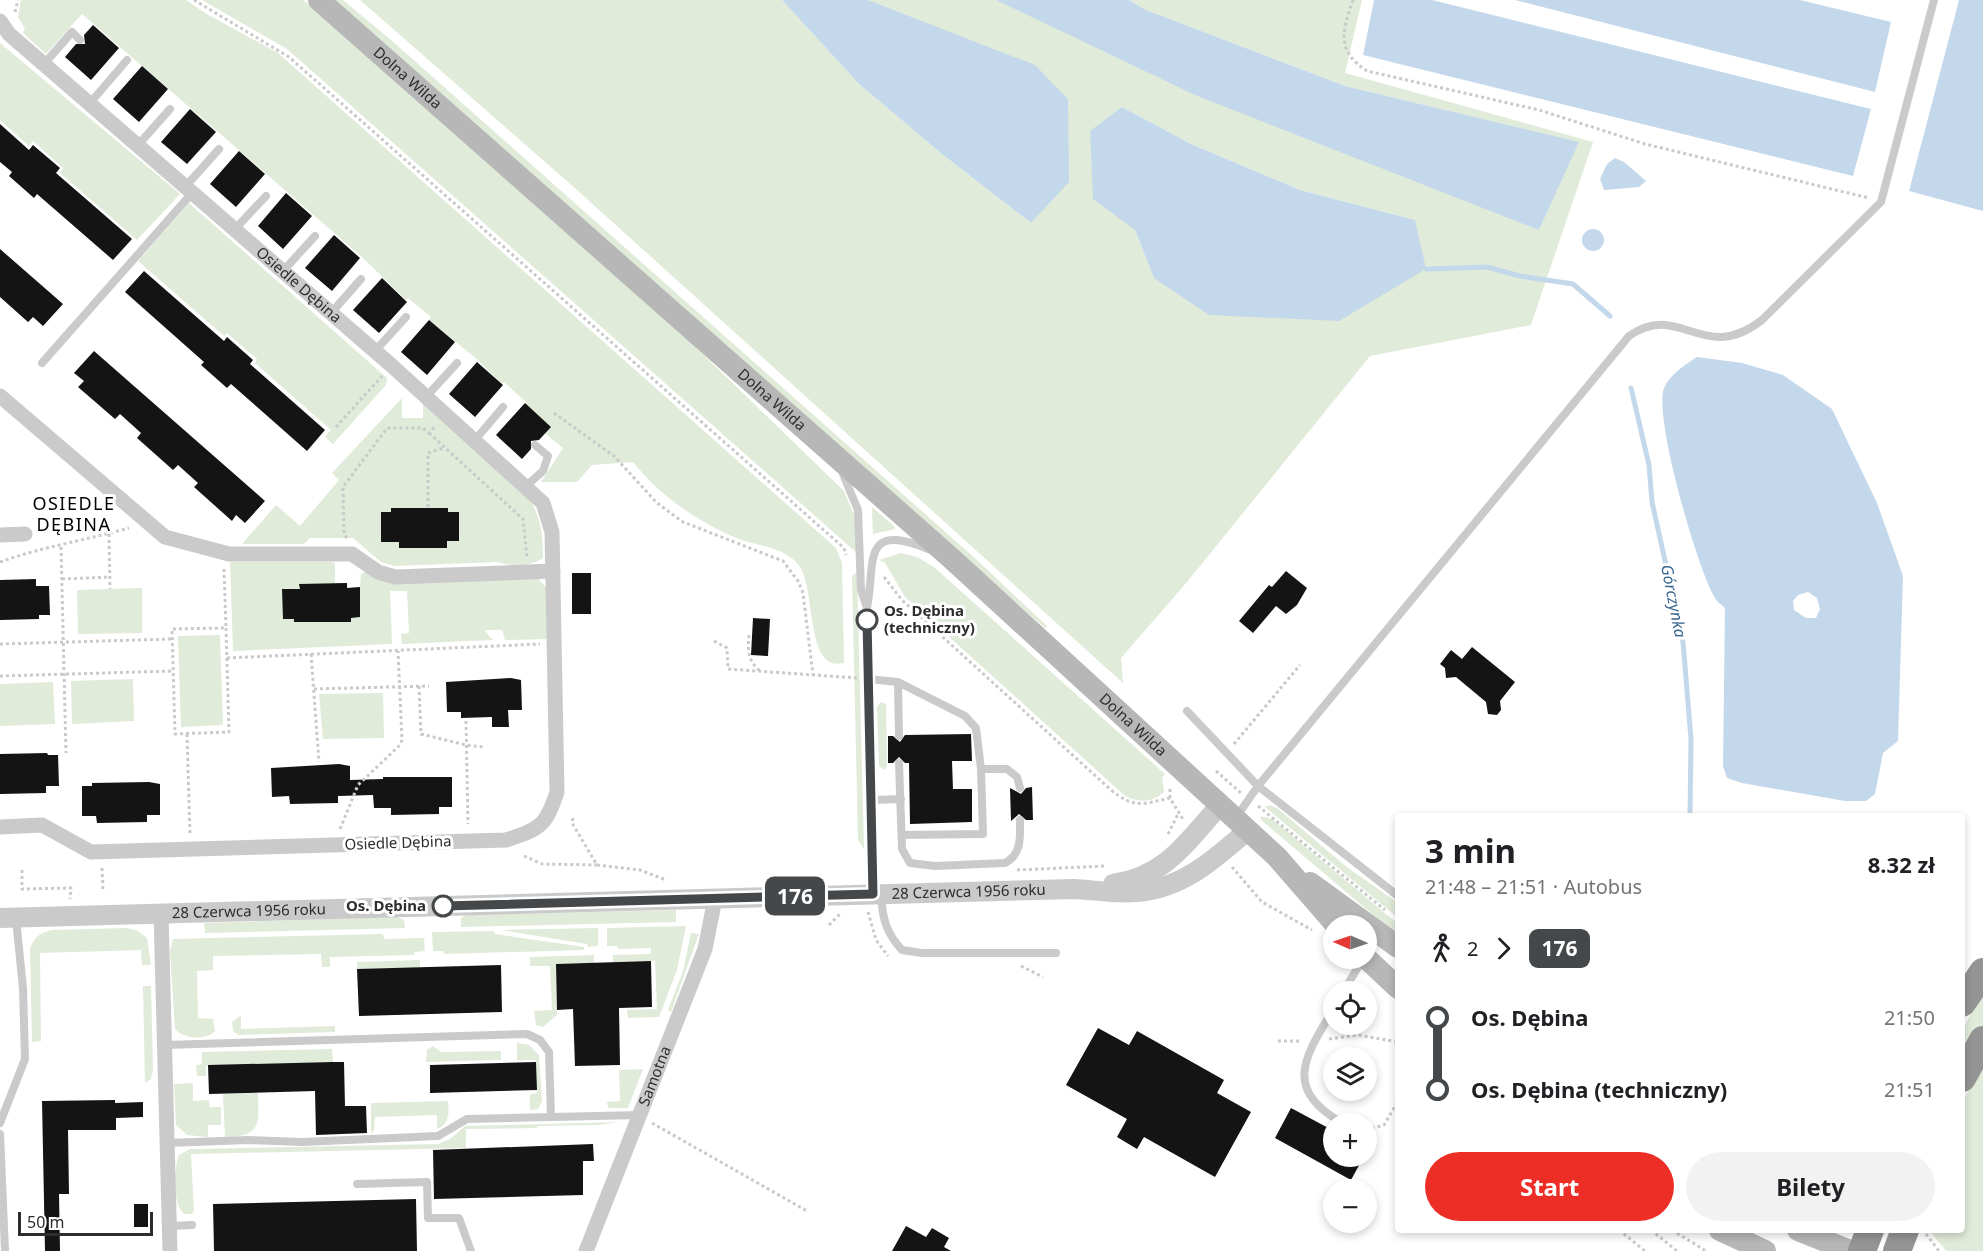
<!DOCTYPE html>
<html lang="pl">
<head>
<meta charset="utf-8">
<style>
	:root { --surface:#fff; --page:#f2f2f2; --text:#202124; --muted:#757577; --accent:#ec2e27 }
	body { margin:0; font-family:"Noto Sans",sans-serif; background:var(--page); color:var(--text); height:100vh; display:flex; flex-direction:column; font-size:22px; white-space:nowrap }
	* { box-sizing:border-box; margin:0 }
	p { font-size:20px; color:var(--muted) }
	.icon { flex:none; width:33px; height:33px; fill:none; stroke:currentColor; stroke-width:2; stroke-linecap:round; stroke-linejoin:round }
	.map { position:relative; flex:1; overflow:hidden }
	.drawer { position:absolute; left:1395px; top:813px; width:570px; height:420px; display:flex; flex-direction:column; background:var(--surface); border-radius:6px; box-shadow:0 3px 9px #0003 }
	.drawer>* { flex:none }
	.badge { padding:0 12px; border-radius:9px; font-size:21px; line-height:39px }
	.needle { width:39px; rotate:272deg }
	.buttons { position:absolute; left:1323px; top:915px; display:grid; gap:12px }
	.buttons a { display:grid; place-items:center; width:54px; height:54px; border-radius:50%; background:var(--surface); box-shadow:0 3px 9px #0003; font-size:30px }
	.scale { position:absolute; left:18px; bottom:15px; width:135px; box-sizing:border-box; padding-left:6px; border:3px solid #2d2d2d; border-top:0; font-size:16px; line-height:21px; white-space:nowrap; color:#2d2d2d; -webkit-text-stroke:4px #fff; paint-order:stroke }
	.map>.badge { position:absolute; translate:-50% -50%; box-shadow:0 0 0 3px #fff }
	.legs { display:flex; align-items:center; gap:9px; height:66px; padding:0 30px; font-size:20px }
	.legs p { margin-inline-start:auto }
	.summary { display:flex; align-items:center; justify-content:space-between; height:102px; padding:0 30px }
	h1 { font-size:33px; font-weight:700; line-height:45px }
	.cta { display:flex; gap:12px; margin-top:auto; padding:12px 30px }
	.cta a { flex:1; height:69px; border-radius:36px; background:var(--accent); color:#fff; font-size:24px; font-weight:700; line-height:69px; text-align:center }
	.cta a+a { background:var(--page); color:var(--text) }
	ul { padding:0 30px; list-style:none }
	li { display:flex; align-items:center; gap:21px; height:72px; font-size:22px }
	li i { display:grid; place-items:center; width:9px; height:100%; margin:0 8px; background:currentColor }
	li i::after { content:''; width:15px; height:15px; margin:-8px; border:4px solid; border-radius:50%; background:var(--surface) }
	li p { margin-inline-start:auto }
	li:first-child i { background:linear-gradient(#0000 50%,currentColor 0) }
	li:last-child i { background:linear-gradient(currentColor 50%,#0000 0) }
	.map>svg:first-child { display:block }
</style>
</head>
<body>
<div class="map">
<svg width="1983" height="1251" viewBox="0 0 1983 1251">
	<rect width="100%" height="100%" fill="#fff"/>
	<path fill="#e1ebd9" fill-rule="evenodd" d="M21 0H186L205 13 278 53 836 548 842 563 844 663C803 673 818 586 797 563 782 547 759 546 739 539 699 523 659 495 633 462L592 465 577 482H541L563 448 545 433 551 427 526 404 527 403 504 382 502 384 478 360 429 320 431 317 408 298 406 300 362 257 82 14 46 54 23 33 25 29 18 17Z
		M202 0H303L318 12 651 304 844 491 855 517 857 553 287 49Z
		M334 0H343L391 40 977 560 1047 626 1045 628Z
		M360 0H782L859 84 942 154 1031 223 900 14 868 0H996L1539 230 1578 142 1345 86 1146 10 1129 0H1362L1345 73 1593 142 1531 325 1370 356 1187 582 1121 658 1123 683 577 190ZM1122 107 1191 144 1300 190 1415 220 1154 278 1135 230Z
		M0 43 180 194 137 240 60 173 63 168 33 141 29 146 0 120Z
		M189 203 387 378 386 385 333 444 325 437 331 430 255 363 257 359 227 333 224 336 138 261Z
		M402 398V418H423V402L528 496C541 517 543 534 543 558 529 567 513 567 497 562L395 566 381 562 353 538H310L304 544H242L276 505 300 526 339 480 332 473Z
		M872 507 895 527V529L873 534Z
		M901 553 917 557 934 567 1165 774 1162 777 1164 792C1153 803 1137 803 1124 795L905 597 885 563 879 560Z
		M230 562H331L335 563V583H347L348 588 360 587 361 574 365 572 538 578 546 588 548 639 505 640 502 630H484L493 640 402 644 401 634 409 633 407 591H390L392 644 233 651Z
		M857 572 864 848H863L858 840 852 576Z
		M142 588V633L78 634 77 590Z
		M220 635 223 725 181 727 178 636Z
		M133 679 134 721 72 724 71 681Z
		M53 682 55 724 0 726V684Z
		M383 693 384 738 323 739 319 694Z
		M881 702 886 704 887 766 884 770 879 766 877 707Z
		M1270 805 1277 808 1348 868 1398 903V918L1265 807Z
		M1260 816 1272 819 1398 924V936L1261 820Z
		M676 910V922L461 927V918L466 915Z
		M397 917 404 920 405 928 205 933 204 923Z
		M686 926 677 970 659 1017 628 1018 627 1010 657 1009 655 961 613 962V955L651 954V948L618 949 617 946H607V928Z
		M127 928 138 931 147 938 151 965H142L141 950 40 953 41 1041 32 1042 30 949C34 937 39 933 52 930Z
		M598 928V946L588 947 587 944 500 930Z
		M494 931 495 934 584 947V950L444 954 443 951H433L432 932Z
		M691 933 699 934 671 1012 668 1010 683 971Z
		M383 934 384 939 424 938 425 951 414 952V955L330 957V967H322L321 954 213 956V970L197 971 198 1018 213 1019 215 1031C205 1041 184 1039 175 1029L170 951 173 939Z
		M594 955V963L556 964 557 1015 543 1027 536 1025 534 1011 552 1010 550 966H530V957Z
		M420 960V968L357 969V962Z
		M143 986H151L153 1070 151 1079 145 1083Z
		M1983 990V1028L1962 1065V1031Z
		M241 1015V1029L335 1026V1032L238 1035 233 1031 232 1022Z
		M517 1043 529 1045 539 1055 542 1101 538 1109 530 1110V1094L537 1093 536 1060H517Z
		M433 1046 441 1052 501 1051V1060L426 1062 427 1050Z
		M332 1049 333 1062 206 1066V1076H197L196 1065 202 1064V1052Z
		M1983 1060V1251H1946L1929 1230H1962V1104Z
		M643 1069 628 1108H608L607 1102 620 1101 619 1070Z
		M193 1083V1101L209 1100 210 1107H221V1125H208V1137L187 1135 176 1125 174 1084Z
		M258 1093C259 1126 261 1136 225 1137L223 1094Z
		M448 1101C449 1113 450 1124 437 1129V1115L375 1117 374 1130 371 1134V1103Z
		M620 1122 598 1125 538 1126 537 1128 466 1129V1148L191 1154 194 1211 192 1214H184C172 1203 174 1169 179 1155L190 1149 438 1144 450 1139 465 1126Z"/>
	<path fill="#c4d8ec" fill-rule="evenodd" d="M782 0H868L1035 65 1068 99 1069 182 1031 223 942 154 859 84Z
		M996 0H1129L1146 10 1345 86 1579 142 1539 230 1195 95Z
		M1374 0H1432L1871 109 1853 176 1363 55Z
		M1515 0H1800L1891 22 1875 92Z
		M1959 0H1983V211L1909 191Z
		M1122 107 1191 144 1300 190 1415 220 1426 269 1339 321 1209 315 1154 278 1135 230 1093 199 1090 131Z
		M1615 158 1624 162 1646 181 1639 187 1604 190 1600 179 1607 164Z
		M1582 240a11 11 0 1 1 22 0a11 11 0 1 1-22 0Z
		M1697 357 1742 363 1783 375 1832 409 1877 503 1903 576 1898 741 1883 753 1875 794 1866 801H1845L1742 783 1727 778 1723 766 1725 608C1722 605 1717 602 1715 598 1698 571 1653 416 1664 388 1670 374 1685 365 1697 357ZM1808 592 1817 598 1820 609 1816 618H1806L1794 610 1793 601 1798 595Z"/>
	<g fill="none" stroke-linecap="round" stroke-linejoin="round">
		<path stroke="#c4d8ec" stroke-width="5" d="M1426 269 1487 267 1520 276 1573 284 1610 316
			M1631 388 1649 465 1652 502 1683 642 1691 739 1690 816"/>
	</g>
	<path fill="#141414" d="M93 25 119 48 91 80 65 57 76 44H85L84 35Z
		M142 66 168 89 139 122 113 99Z
		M190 109 216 132 187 164 161 142Z
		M0 124 29 150 33 145 60 168 56 173 132 239 113 260 37 194 34 198 9 176 12 172 0 162Z
		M239 151 265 174 236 207 210 184Z
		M286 193 312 216 283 249 258 226Z
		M334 235 360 258 332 291 305 268Z
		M0 249 63 304 43 326 33 317 28 322 0 297Z
		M144 271 224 341 227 337 253 360 250 364 325 430 307 451 231 384 227 388 201 365 204 362 125 292Z
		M382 278 407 302 379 333 353 310Z
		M429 320 455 342 427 375 401 352Z
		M94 351 265 501 245 523 236 515 232 521 194 487 198 483 178 465 173 470 137 438 141 433 120 414 115 419 78 387 84 381 74 373Z
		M477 362 503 385 475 417 449 394Z
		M525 403 551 427 539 440 531 441V449L522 459 496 435Z
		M391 508H448V512H459V541H447V548H399V542H381V512H391Z
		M1286 571 1307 588 1297 605 1286 614 1276 606 1253 633 1239 621 1269 585 1272 587Z
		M572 573H591V614H572Z
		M36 579V586H49L50 615H39V619L0 620V580Z
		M347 583V588L360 587V617L351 618V622H294V619H283L282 589H300L299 584Z
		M753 618 770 619 768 656 751 655Z
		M1472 647 1515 682 1500 701 1501 710 1497 715 1488 714 1486 702 1456 677 1446 678 1445 668 1440 664 1451 650 1462 659Z
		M511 678 521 680 522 710H508L509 727H492V717L461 718V712H447L446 682Z
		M971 734 972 761H952L953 789H972V822L910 824 909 763H905L899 757 893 763H888V736H893L900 742 905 735Z
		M47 753 48 755H58L59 786H46V793L0 794V754Z
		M339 764 350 766V780L383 779V777H452V807H439V814L391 815V808H374L373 795 338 796V803L290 804 289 796 272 797 271 768Z
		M149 782 160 784V815H147V822L97 823 96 816H82V786H92V783Z
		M1032 787 1033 820H1026L1019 814 1011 821 1010 788 1021 794 1026 788Z
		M651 961 652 1007 619 1008 620 1065 575 1066 573 1009 557 1010 556 964Z
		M501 965 502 1012 359 1016 357 969Z
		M1098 1028 1129 1045 1137 1031 1224 1080 1217 1093 1251 1112 1215 1177 1144 1137 1137 1149 1117 1137 1127 1119 1066 1085Z
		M333 1062H344L345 1106H366L367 1133 316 1135 315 1091 209 1094 208 1065Z
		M536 1062 537 1090 430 1093V1065Z
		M115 1100V1103L143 1102V1117L116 1118V1130H68L69 1194H59L60 1251H45L42 1101Z
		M1291 1108 1334 1131V1156H1364L1351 1180 1275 1138Z
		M593 1144 594 1161H583V1195L434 1199 433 1150Z
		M416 1199 417 1251H214L213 1204Z
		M134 1204H148V1227H134Z
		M906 1226 926 1237 932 1228 949 1238 944 1247 951 1251H892Z"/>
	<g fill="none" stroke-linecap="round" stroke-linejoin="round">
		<path stroke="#cacaca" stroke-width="3" stroke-dasharray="3 3" stroke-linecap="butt" d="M194 0 289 57 844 548 846 555
			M1353 0C1342 31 1336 51 1367 71L1539 110 1645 144 1869 198
			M15 12 18 0
			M554 413 614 456 657 503 683 522 783 561 798 581 803 593 813 675
			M336 427 382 376
			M429 433 523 519 527 557
			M428 507V453L443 448
			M109 534 110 589
			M347 538 344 534 343 487 387 428H423L429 433 436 425
			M61 547 66 753
			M0 562C42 547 86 540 129 528
			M224 569 226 628
			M884 577 902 600 1111 790C1135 809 1142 804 1170 798L1184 821
			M62 579 110 577
			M226 628 229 732 175 734 172 629Z
			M749 635C748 650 747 660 760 671
			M714 641 727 648 728 669 857 678
			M0 644 172 639
			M311 654 319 762
			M227 658 540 644
			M0 676 173 671
			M419 686 421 734 466 745 483 747
			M314 689 429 686
			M466 721 468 824
			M187 734 190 834
			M1234 744 1300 665
			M1216 771 1241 793
			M1170 798V786
			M1258 806 1385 910
			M573 818 572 823 597 865 640 870 666 880
			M340 829 358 785 400 745 402 740 398 651
			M1168 834 1178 814
			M524 856 542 864 597 865
			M1232 867 1262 902 1312 930
			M102 868 103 890
			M22 870V889L71 888 70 899
			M1017 870 1106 866
			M868 912 876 940 888 956
			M829 925 840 914
			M1021 966 1043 977
			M1329 1039 1358 1035 1398 1042
			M1278 1041H1301
			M652 1123 807 1211
			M1366 1130 1384 1125 1398 1101
			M1619 1230 1645 1251
			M1651 1230 1677 1251
			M1672 1230 1706 1251
			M1926 1234 1939 1251"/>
		<path stroke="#cacaca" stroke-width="8" d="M44 64 72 32 80 40
			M90 103 127 60
			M138 145 170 109
			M186 186 219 149
			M235 229 266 196
			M283 271 315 236
			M331 313 361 279
			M375 351 406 317
			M42 363 193 192
			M426 397 457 363
			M475 440 503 407
			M843 474 858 510 861 590 866 605
			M525 487 543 471 548 456 535 445
			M868 679 898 682 965 716 976 728 981 769H1007L1017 777 1020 788
			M898 682 899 736
			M1187 711 1258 786 1629 336C1680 300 1703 366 1762 320L1881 202 1934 0
			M899 763 902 849 910 863 935 866 1005 863C1022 854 1020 838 1020 820
			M871 800 901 799
			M1237 816 1258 786 1398 896
			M902 835 983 834 981 769
			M873 893 867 608C876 563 860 521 928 549
			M881 894C882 917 886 933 902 950L922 953H1056
			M1343 992 1363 959
			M1334 1008C1304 1058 1282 1089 1344 1124
			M165 1045 527 1034 540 1040 549 1052 551 1117
			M0 1123 25 1059 23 988 16 919
			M0 1134 5 1251
			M167 1143 248 1140 302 1142 438 1136 467 1119 640 1115
			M357 1184 427 1182 428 1218H459L471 1251
			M170 1226 192 1225"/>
		<g stroke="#cacaca" stroke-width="15">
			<path id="s1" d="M0 21 9 34 391 365 543 503 552 532 557 792C546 826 540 829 506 840L91 852 42 825 0 827"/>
			<path d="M0 396 165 537 229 554H352L378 572 395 577 553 571"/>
			<path d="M0 535 25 534"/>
			<path d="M161 913 170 1251"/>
			<path id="s2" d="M586 1251 705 949 715 899"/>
		</g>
		<g stroke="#cacaca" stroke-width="20">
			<path d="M1113 884C1165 877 1187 842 1220 805"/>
			<path id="s3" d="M0 918 1073 889C1094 890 1116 894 1137 892 1182 889 1216 858 1248 830"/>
		</g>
		<g stroke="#b7b7b7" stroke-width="22">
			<path id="s4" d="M319 0 952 559 1277 857 1337 926"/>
			<path d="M1310 883 1398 947"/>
			<path d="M1366 958 1398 988"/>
			<path d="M1720 1230 1765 1251"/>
			<path d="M1798 1230 1850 1251"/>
		</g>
		<path stroke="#949494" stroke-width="28" d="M1962 1003 1983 972
			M1962 1078 1983 1040
			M1862 1251 1870 1230
			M1897 1251 1905 1230"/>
	</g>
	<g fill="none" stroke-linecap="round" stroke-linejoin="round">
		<defs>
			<path id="line-1" d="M443 906 873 894 867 620"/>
		</defs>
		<use href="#line-1" stroke="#fff" stroke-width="14"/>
		<use href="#line-1" stroke="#45484a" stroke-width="9"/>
	</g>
	<g fill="#fff" stroke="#45484a" stroke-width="3">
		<circle cx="867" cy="620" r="10"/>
		<circle cx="443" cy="906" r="10"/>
	</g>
	<g text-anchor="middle" stroke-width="6" stroke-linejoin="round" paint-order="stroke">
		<g font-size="15" fill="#2d2d2d" stroke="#fff">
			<text dy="5" stroke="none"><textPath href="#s4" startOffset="118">Dolna Wilda</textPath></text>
			<text dy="5" stroke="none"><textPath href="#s1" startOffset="399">Osiedle Dębina</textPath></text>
			<text dy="5" stroke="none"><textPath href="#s4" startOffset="604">Dolna Wilda</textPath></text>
			<text dy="5" stroke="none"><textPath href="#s4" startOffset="1090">Dolna Wilda</textPath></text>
			<text transform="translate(398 843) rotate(-2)" y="5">Osiedle Dębina</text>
			<text dy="5" stroke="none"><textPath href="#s3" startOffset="969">28 Czerwca 1956 roku</textPath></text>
			<text dy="5" stroke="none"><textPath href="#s3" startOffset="249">28 Czerwca 1956 roku</textPath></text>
			<text dy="5" stroke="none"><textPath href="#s2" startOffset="188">Samotna</textPath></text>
		</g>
		<g font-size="15" font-weight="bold" fill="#2d2d2d" stroke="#fff" text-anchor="start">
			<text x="884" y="616">Os. Dębina<tspan x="884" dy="17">(techniczny)</tspan></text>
			<text x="426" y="911" text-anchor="end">Os. Dębina</text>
		</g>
		<g font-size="16" font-style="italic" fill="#386591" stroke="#fff">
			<text transform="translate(1674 601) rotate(79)" y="6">Górczynka</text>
		</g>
		<g font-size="18" letter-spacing="1.5" fill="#000" stroke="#fff">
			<text x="74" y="510">OSIEDLE<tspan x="74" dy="21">DĘBINA</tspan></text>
		</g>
	</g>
</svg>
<div class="buttons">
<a><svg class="needle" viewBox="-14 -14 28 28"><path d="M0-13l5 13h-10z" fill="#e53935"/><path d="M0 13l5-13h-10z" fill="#757577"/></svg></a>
<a><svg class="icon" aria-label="locate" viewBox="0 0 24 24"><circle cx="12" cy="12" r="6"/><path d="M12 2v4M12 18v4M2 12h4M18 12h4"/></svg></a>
<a><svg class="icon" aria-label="layers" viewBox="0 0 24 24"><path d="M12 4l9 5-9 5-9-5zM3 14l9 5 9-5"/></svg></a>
<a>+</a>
<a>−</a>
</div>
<div class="scale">50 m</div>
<b class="badge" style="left:795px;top:896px;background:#45484a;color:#fff">176</b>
<section class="drawer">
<div class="summary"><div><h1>3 min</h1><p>21:48 – 21:51 · Autobus</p></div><b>8.32 zł</b></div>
<div class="legs"><svg class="icon" aria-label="walk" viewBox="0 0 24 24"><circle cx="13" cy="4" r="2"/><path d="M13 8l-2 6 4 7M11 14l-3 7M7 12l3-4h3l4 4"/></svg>2<svg class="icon" aria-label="forward" viewBox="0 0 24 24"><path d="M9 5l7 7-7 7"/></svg><b class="badge" style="background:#45484a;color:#fff">176</b></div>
<ul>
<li><i style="color:#45484a"></i><b>Os. Dębina</b><p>21:50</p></li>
<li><i style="color:#45484a"></i><b>Os. Dębina (techniczny)</b><p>21:51</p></li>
</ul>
<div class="cta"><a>Start</a><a>Bilety</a></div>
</section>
</div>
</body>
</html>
